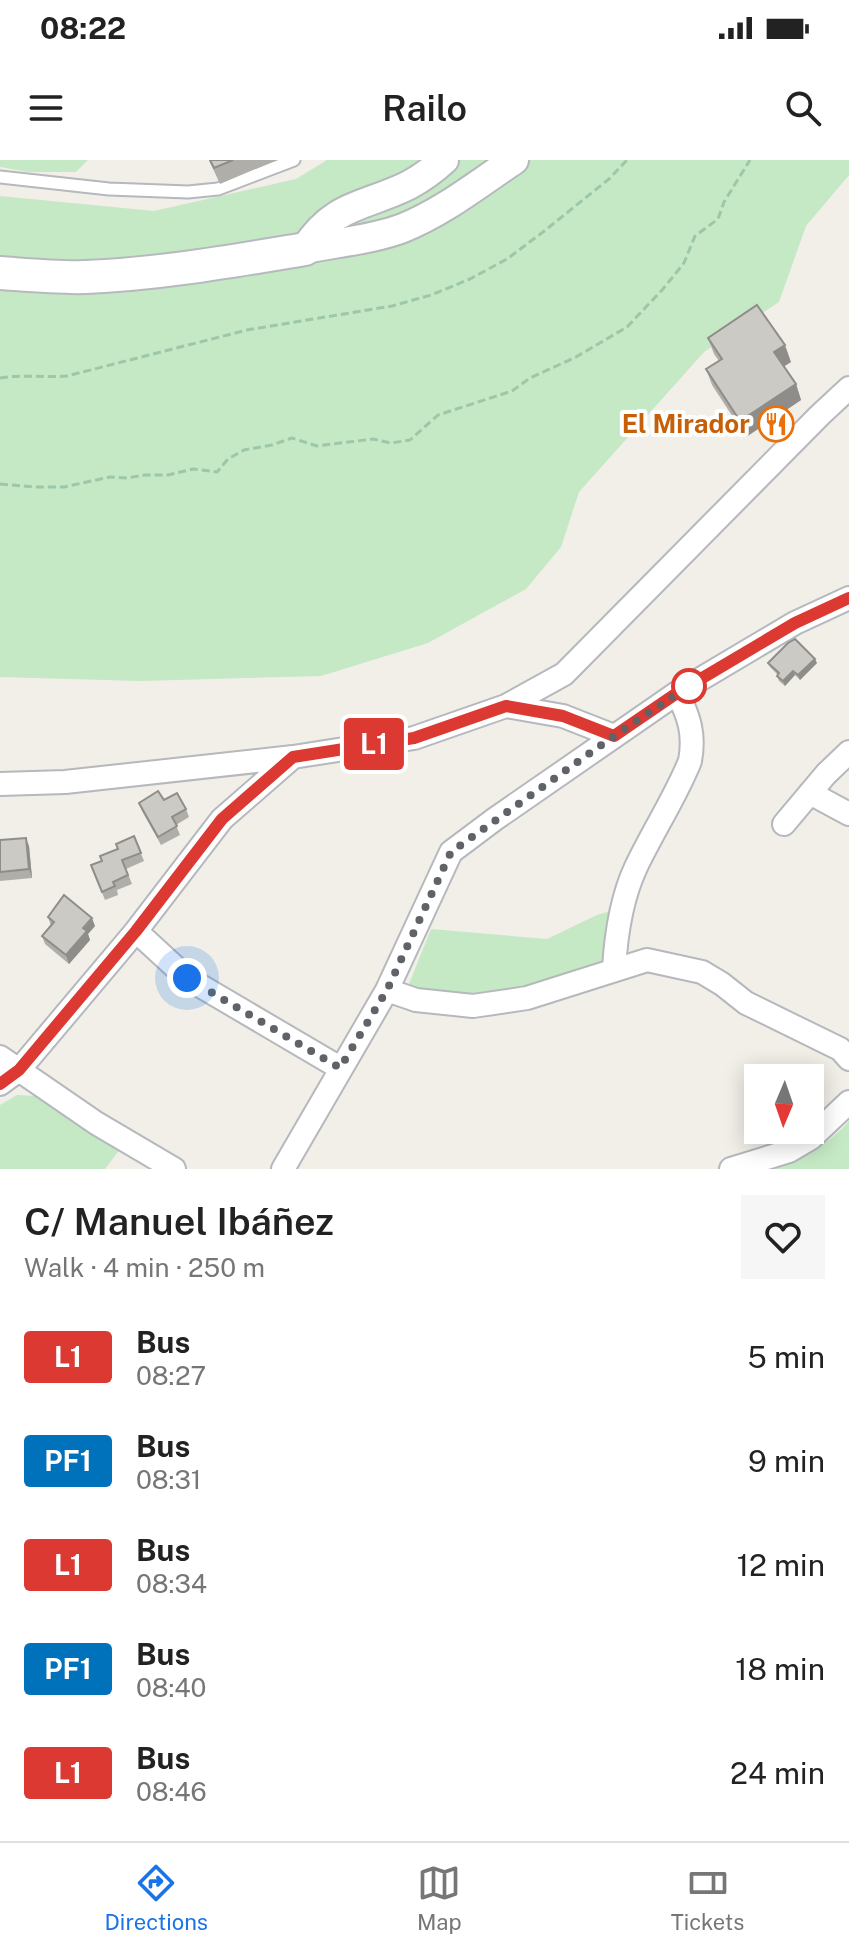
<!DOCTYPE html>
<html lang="en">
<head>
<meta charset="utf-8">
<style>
	:root { --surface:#fff; --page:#f6f6f6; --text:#222; --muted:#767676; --line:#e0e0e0; --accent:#1a73e8 }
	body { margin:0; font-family:"Public Sans",sans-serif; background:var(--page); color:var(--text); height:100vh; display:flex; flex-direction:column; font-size:30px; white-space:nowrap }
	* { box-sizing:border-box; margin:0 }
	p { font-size:26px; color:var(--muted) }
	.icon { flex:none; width:44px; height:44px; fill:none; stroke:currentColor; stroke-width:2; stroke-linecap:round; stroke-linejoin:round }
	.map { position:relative; height:1009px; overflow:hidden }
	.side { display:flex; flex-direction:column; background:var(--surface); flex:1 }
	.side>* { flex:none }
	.badge { padding:0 16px; border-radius:6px; font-size:28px; line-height:52px }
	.needle { width:52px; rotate:182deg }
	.tools { position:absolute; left:744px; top:904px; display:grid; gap:16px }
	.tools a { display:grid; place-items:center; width:80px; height:80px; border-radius:0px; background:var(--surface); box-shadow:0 4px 20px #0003; font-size:40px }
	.you { position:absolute; width:40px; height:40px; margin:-20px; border:6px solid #fff; border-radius:50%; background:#1a73e8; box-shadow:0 0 0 12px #1a73e833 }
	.map>.badge { position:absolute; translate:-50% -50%; box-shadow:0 0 0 4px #fff }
	.round { display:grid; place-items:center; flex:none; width:84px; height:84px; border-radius:0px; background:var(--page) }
	.headline { display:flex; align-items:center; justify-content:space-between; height:136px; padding:0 24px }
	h1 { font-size:38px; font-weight:600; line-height:60px }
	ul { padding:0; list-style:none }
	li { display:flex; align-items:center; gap:24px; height:104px; padding:0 24px }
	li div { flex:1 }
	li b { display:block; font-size:30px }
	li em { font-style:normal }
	li .badge { min-width:88px; font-weight:700; text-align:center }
	.status { display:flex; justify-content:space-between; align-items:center; height:56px; padding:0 40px; background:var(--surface); direction:ltr }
	.status svg { height:22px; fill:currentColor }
	header { display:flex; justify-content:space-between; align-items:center; height:104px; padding:0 24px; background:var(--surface); font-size:36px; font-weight:600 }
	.tab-bar { display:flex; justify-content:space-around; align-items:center; height:112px; border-top:2px solid var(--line); background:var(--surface); font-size:22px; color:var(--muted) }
	.tab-bar a { display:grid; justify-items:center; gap:4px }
	.tab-bar .current { color:var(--accent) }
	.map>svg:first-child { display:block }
</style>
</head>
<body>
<div class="status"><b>08:22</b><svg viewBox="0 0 49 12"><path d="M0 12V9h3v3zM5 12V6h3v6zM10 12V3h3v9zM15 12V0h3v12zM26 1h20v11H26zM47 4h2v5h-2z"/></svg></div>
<header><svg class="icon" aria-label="menu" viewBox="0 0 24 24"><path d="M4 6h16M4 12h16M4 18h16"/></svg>Railo<svg class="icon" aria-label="search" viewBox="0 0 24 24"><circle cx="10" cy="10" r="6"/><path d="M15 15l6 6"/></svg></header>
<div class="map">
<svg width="849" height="1009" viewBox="0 0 849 1009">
	<rect width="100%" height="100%" fill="#f1efe8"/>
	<path fill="#c5e8c5" d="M0 0H88L76 12H28L0 7Z
		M327 0H849V15L806 66 779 142 704 192 579 332 561 387 526 429 428 483 321 516 140 521 0 517V36L154 51 296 19Z
		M614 750 606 804C543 822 473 852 409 824L431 769 547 779 597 755Z
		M17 935 36 936 120 989 105 1009H0V945Z
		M849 961V1009H775C802 997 829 985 849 961Z"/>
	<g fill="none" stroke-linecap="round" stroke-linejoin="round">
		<defs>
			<path id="service" d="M0 17 109 29 188 32 218 29 294 0"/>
			<path id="minor" d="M506 546 563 556 614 576
				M0 624 65 622 293 597 414 578 506 546 564 514 820 255 849 228
				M810 633 849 654
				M784 664 826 614 849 592
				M136 771 187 818 340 908
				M614 809C616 774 621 739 636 707 653 671 675 638 690 601 695 574 689 556 677 533
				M387 830 416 840 473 846 527 838 647 800 702 812 722 824 746 843 840 889 849 899
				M0 897 96 963 174 1009
				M0 924 19 910 136 771 222 659 292 598
				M283 1009 387 830 451 692 495 659 677 533 795 463 849 438
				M731 1009 789 991 811 978 849 942"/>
			<path id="tertiary" d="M305 89C335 83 375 79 403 68 443 52 478 24 514 0
				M305 89C334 43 365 47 409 25 422 18 433 10 444 0"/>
			<path id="secondary" d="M0 113C28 115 58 118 86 117 160 114 233 101 305 89"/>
		</defs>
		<use href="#service" stroke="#b5b8bc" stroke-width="15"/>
		<use href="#minor" stroke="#b5b8bc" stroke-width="26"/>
		<use href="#tertiary" stroke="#b5b8bc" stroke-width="32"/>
		<use href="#secondary" stroke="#b6babf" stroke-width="36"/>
		<path stroke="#9cc7a9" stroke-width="3" stroke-dasharray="8 4" stroke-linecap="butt" d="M0 218C23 214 44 218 67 216L247 170 392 146 431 135 470 119 507 99 543 72 609 19 627 0
			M0 324 35 327H64L110 317 127 318 145 315H168L193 309 217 312 228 299 244 290 272 285 292 278 317 286 373 279 391 283 410 280 438 255 512 231 530 218 576 197 627 167 663 129 684 103 695 76 718 59 724 42 750 0"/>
		<use href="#service" stroke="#fff" stroke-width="11"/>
		<use href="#minor" stroke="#fff" stroke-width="22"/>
		<use href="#tertiary" stroke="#fff" stroke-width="28"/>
		<use href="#secondary" stroke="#fff" stroke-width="32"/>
	</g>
	<path fill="#afaea9" d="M209 0H277L220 24Z
		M708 178 791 202 784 206 796 224 801 240 746 277 712 225 706 209 719 201 714 194Z
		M768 503H817L800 520 795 515 785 526 779 521 777 516 778 515 770 507Z
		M164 640 186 649 189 657 176 665 180 675 161 685 142 651 139 643Z
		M134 676 144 701 126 709 132 724 117 730 118 735 105 740 91 705 102 701Z
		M0 680 29 686 32 718 0 721Z
		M48 757 95 766 88 774 90 780 69 804 45 784 42 776 51 766Z"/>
	<path fill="#8f8d8a" d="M785 185 791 202 780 209 774 192Z
		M796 224 801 240 746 277 740 261Z
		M815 499 817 503 800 520 798 515Z
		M793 511 795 515 785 526 783 521Z
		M26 678 29 686 32 718 29 709Z
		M92 758 95 766 88 774 90 780 69 804 66 795Z"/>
	<path fill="#cccac5" stroke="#8f8d8a" stroke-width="2" d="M210 0H233L214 8Z
		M757 145 785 185 774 192 796 224 740 261 706 209 722 199 708 178Z
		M795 479 815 499 798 515 793 511 783 521 777 516 779 513 768 503 788 483Z
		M158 631 164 640 177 633 186 649 172 657 177 666 158 677 139 643Z
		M134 676 141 693 122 700 128 715 113 722 115 726 102 732 91 705 102 701 100 696 118 689 116 684Z
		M26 678 29 709 0 712V680Z
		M64 735 92 758 83 768 87 771 66 795 42 776 54 762 48 757Z"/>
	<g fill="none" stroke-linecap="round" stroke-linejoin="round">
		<defs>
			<path id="line" d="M0 924 19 910 136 771 222 659 293 597 414 578 506 546 563 556 614 576 677 533 795 463 849 438"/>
		</defs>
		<use href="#line" stroke="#fff" stroke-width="18"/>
		<use href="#line" stroke="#db3931" stroke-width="12"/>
		<path stroke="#5f6368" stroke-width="8" stroke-dasharray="0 14.4" d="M187 818 340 908 387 830 451 692 614 576 690 525 689 526"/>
	</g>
	<defs>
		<symbol id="restaurant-ring" viewBox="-11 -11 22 22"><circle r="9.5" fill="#fff" stroke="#e8710a" stroke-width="1.5"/><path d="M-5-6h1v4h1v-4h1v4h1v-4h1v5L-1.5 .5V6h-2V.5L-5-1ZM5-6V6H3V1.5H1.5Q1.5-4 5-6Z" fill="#e8710a"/></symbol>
	</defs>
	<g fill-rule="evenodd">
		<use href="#restaurant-ring" x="756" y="244" width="40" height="40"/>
	</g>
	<circle fill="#fff" stroke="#db3931" stroke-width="4" cx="689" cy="526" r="16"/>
	<g text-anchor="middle" stroke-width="8" stroke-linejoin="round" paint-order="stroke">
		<g font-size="26" font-weight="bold" fill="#c56008" stroke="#fff" text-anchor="end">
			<text x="750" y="273">El Mirador</text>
		</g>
	</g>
</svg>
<div class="tools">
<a><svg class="needle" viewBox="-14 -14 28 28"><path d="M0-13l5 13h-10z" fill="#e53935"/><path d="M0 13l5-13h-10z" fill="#767676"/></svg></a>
</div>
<div class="you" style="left:187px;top:818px"></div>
<b class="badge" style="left:374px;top:584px;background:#db3931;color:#fff">L1</b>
</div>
<section class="side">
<div class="headline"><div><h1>C/ Manuel Ibáñez</h1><p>Walk · 4 min · 250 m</p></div><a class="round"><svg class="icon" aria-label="heart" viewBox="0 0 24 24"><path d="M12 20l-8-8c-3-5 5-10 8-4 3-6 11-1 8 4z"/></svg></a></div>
<ul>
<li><span class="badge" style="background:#db3931;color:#fff">L1</span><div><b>Bus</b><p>08:27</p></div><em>5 min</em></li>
<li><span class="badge" style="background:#0072bc;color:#fff">PF1</span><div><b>Bus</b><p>08:31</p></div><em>9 min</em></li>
<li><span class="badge" style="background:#db3931;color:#fff">L1</span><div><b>Bus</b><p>08:34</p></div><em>12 min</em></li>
<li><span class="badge" style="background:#0072bc;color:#fff">PF1</span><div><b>Bus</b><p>08:40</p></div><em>18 min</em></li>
<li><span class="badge" style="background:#db3931;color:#fff">L1</span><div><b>Bus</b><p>08:46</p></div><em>24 min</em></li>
</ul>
</section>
<nav class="tab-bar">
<a class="current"><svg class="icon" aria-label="directions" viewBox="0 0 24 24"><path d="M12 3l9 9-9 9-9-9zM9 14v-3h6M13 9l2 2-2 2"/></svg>Directions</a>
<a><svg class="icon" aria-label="map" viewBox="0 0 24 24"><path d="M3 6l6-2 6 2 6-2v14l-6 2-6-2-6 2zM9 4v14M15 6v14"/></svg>Map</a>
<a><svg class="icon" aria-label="tickets" viewBox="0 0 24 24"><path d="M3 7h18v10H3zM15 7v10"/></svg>Tickets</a>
</nav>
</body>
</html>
